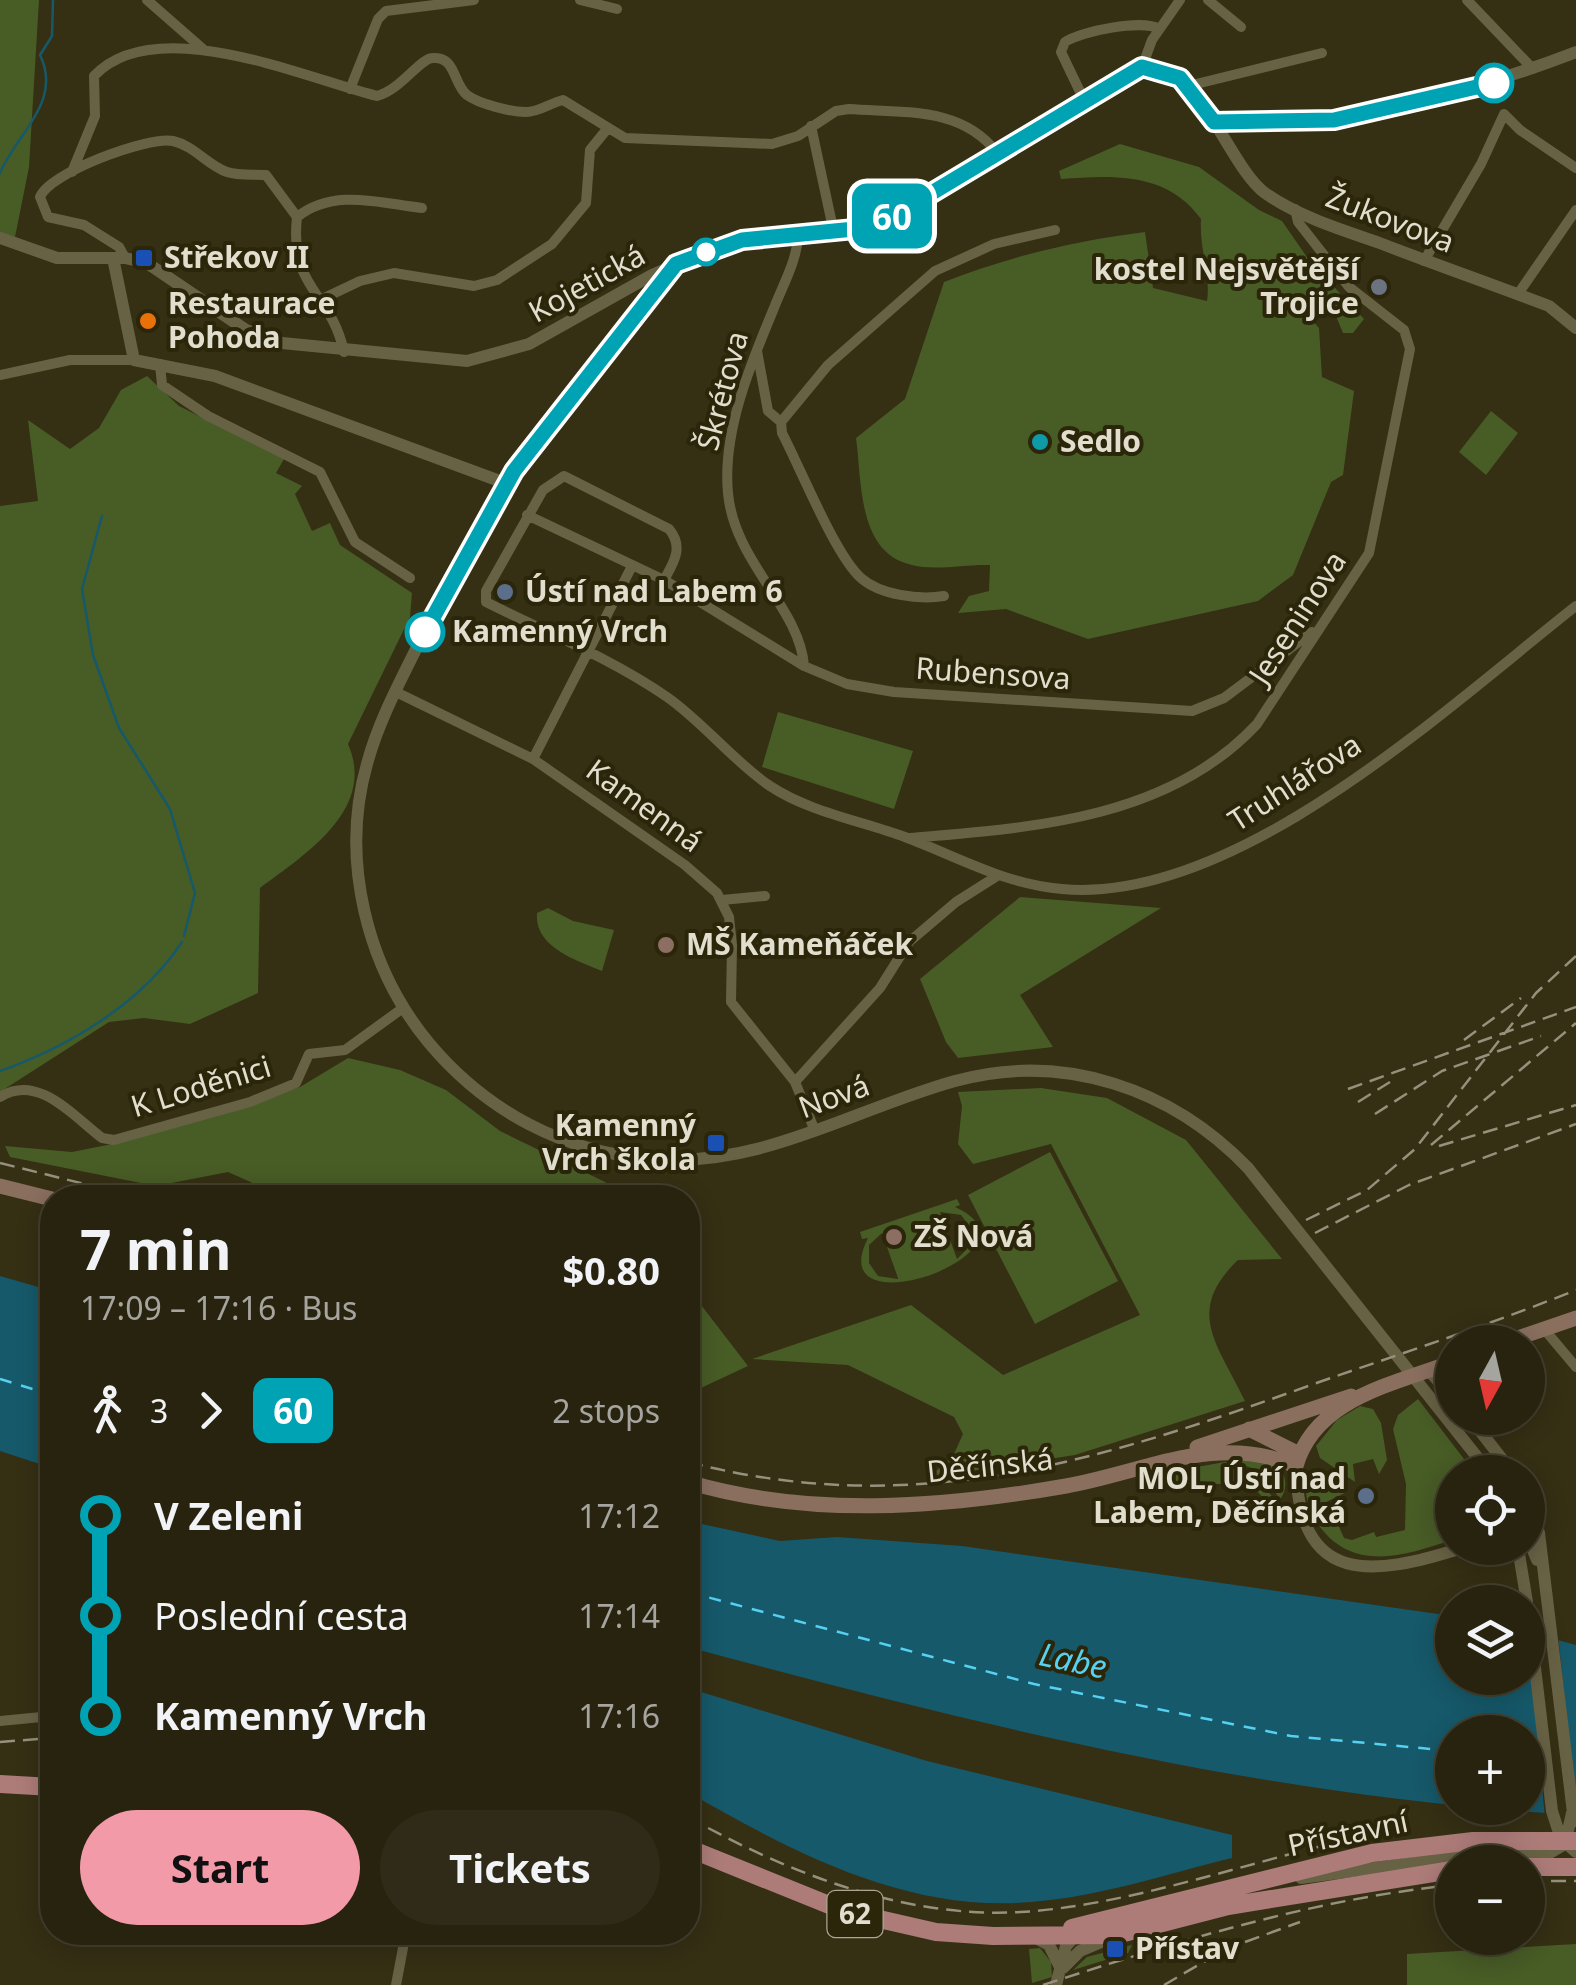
<!DOCTYPE html>
<html lang="en">
<head>
<meta charset="utf-8">
<style>
	:root { --surface:#28230f; --page:#302b18; --text:#f1f3f6; --muted:#a5a49e; --line:#44402f; --accent:#f39aa9 }
	body { margin:0; font-family:"Noto Sans",sans-serif; background:var(--page); color:var(--text); height:100vh; display:flex; flex-direction:column; font-size:38px; white-space:nowrap }
	* { box-sizing:border-box; margin:0 }
	p { font-size:32px; color:var(--muted) }
	.icon { flex:none; width:55px; height:55px; fill:none; stroke:currentColor; stroke-width:2; stroke-linecap:round; stroke-linejoin:round }
	.map { position:relative; flex:1; overflow:hidden }
	.panel { position:absolute; left:40px; top:1185px; width:660px; height:760px; display:flex; flex-direction:column; background:var(--surface); border-radius:40px; box-shadow:0 5px 25px #0003,0 0 0 2px var(--line) }
	.panel>* { flex:none }
	.badge { padding:0 20px; border-radius:15px; font-size:35px; line-height:65px }
	.needle { width:65px; rotate:188deg }
	.tools { position:absolute; left:1435px; top:1325px; display:grid; gap:20px }
	.tools a { display:grid; place-items:center; width:110px; height:110px; border-radius:50%; background:var(--surface); box-shadow:0 5px 25px #0003,0 0 0 2px var(--line); font-size:50px }
	.map>.badge { position:absolute; translate:-50% -50%; box-shadow:0 0 0 5px #fff }
	.legs { display:flex; align-items:center; gap:15px; height:110px; padding:0 40px; font-size:32px }
	.legs p { margin-inline-start:auto }
	.headline { display:flex; align-items:center; justify-content:space-between; height:170px; padding:0 40px }
	h1 { font-size:55px; font-weight:700; line-height:75px }
	.button { display:flex; gap:20px; margin-top:auto; padding:20px 40px }
	.button a { flex:1; height:115px; border-radius:60px; background:var(--accent); color:#111; font-size:40px; font-weight:700; line-height:115px; text-align:center }
	.button a+a { background:var(--page); color:var(--text) }
	ul { padding:0 40px; list-style:none }
	li { display:flex; align-items:center; gap:35px; height:100px; font-size:38px }
	li i { display:grid; place-items:center; width:15px; height:100%; margin:0 12px; background:currentColor }
	li i::after { content:''; width:25px; height:25px; margin:-12px; border:8px solid; border-radius:50%; background:var(--surface) }
	li p { margin-inline-start:auto }
	li:first-child i { background:linear-gradient(#0000 50%,currentColor 0) }
	li:last-child i { background:linear-gradient(currentColor 50%,#0000 0) }
	.map>svg:first-child { display:block }
</style>
</head>
<body>
<div class="map">
<svg width="1576" height="1985" viewBox="0 0 1576 1985">
	<rect width="100%" height="100%" fill="#352f14"/>
	<path fill="#485c26" fill-rule="evenodd" d="M0 0H39L29 167 15 237 0 233Z
		M1120 144 1199 167 1259 210 1282 221 1309 260 1364 319 1353 333H1343L1331 304 1303 310 1319 328 1322 377 1354 391 1343 475 1331 482 1293 575 1258 601 1088 639 1006 609 958 613 969 596 989 591 990 565C966 564 936 571 912 565 857 553 862 481 856 438L905 399 944 282C1011 256 1074 241 1145 232L1153 288 1207 301C1211 275 1199 249 1201 219 1167 172 1114 175 1061 179L1059 171Z
		M147 376 179 406 284 459 276 473 302 486 295 494 312 531 330 523 340 545 412 593 410 617 348 744C377 810 304 855 260 888L258 993 190 1024 144 1018 109 1022 0 1092V506L38 501 28 420 70 449 99 428 121 390Z
		M1491 411 1518 433 1486 475 1459 452Z
		M778 712 913 751 894 809 762 767Z
		M1020 897 1161 908 1020 995 1053 1047 958 1058 946 1042 920 979Z
		M548 908 573 921 614 930 602 971C576 960 534 947 537 913Z
		M348 1058 400 1070 446 1090 500 1131 605 1182 617 1197H284L228 1172 156 1186 10 1157 5 1146 72 1152 107 1145 300 1087Z
		M1041 1088 1107 1098 1186 1140 1282 1259 1238 1260C1184 1312 1218 1344 1245 1401L1075 1455 930 1477 954 1454 963 1434 954 1417 848 1365 752 1359 911 1305 1003 1375 1140 1315 1051 1144 973 1164 958 1144 962 1106 958 1092Z
		M1050 1152 1118 1281 1035 1324 968 1195Z
		M957 1199 960 1205 955 1207C1054 1251 819 1334 868 1238L862 1239 860 1232ZM940 1212 961 1215 971 1228 970 1246 957 1259ZM882 1233 898 1278V1279L878 1276 869 1263V1245Z
		M688 1288 748 1366 688 1394Z
		M1418 1399 1474 1472H1452V1540C1406 1555 1355 1573 1320 1527 1309 1512 1303 1493 1307 1474L1315 1472 1347 1492 1322 1504 1327 1519 1335 1518 1344 1538 1352 1540 1374 1532 1376 1537 1405 1530 1406 1484 1393 1429 1398 1415Z
		M1360 1406 1373 1409 1381 1423 1387 1460 1379 1474 1373 1459 1353 1464 1355 1482 1320 1458 1316 1446 1337 1420Z
		M1227 1454 1280 1467C1286 1477 1288 1490 1280 1499L1258 1470 1221 1458Z
		M1225 1462 1254 1472 1276 1502 1269 1505 1252 1485 1155 1482 1157 1474Z
		M1576 1944V1985H1407V1954Z
		M1132 1945 1128 1953 1073 1970 1087 1957Z
		M1040 1948 1051 1962 1052 1977 1032 1983 1029 1949Z"/>
	<path fill="#16596a" fill-rule="evenodd" d="M0 1276 52 1291V1468L0 1451Z
		M688 1521 780 1541 837 1537 962 1546 1452 1616V1678H1528V1632L1576 1645V1815C1272 1798 980 1726 688 1647ZM1452 1732H1528V1808H1452Z
		M688 1688 927 1761 1232 1835V1858C1166 1874 1099 1897 1031 1902 907 1913 792 1852 688 1792Z"/>
	<path fill="#352f14" d="M1528 1627 1558 1635 1576 1805 1565 1820 1564 1815 1560 1819H1545Z"/>
	<g fill="none" stroke-linecap="round" stroke-linejoin="round">
		<path stroke="#16596a" stroke-width="2.5" d="M0 173C16 134 63 102 40 55L52 36 53 0
			M102 516 82 589 93 655 119 728 170 809 195 893 184 936
			M0 1071C68 1047 141 1004 182 942"/>
		<path stroke="#56d1f1" stroke-width="2.5" stroke-dasharray="12 10" stroke-linecap="butt" d="M0 1379 52 1395
			M688 1592 1034 1684 1291 1736 1452 1751
			M1528 1758 1540 1759"/>
		<path stroke="#686245" stroke-width="10" d="M147 0 203 49
			M580 0 617 9
			M1208 0 1241 27
			M1467 0 1533 69
			M1142 67 1152 40 1180 0
			M1188 86 1322 53
			M350 89 378 19 386 11 474 0
			M1084 100 1061 52 1065 42C1081 31 1143 19 1159 29
			M811 126 834 233
			M72 172 95 116 94 76C155 11 305 78 377 96 402 89 420 58 433 58 456 56 453 84 467 95 479 104 511 112 526 112 539 112 550 103 563 100L625 138 772 144 798 136 836 111 849 109C902 113 962 106 997 153
			M297 217C289 290 331 291 344 352
			M297 217C334 188 379 203 422 208
			M798 236C797 260 783 285 774 308 751 363 722 432 728 493 734 562 800 608 804 666
			M125 258 119 247 84 225 48 217 40 197C49 173 147 136 173 141 195 146 207 165 227 172 239 176 254 174 266 175L297 217
			M1424 261 1481 164 1504 114 1520 130 1576 168
			M1518 294 1576 210
			M320 300 360 281 394 273 474 286 497 280 552 244 586 203 590 150 607 129
			M757 351 768 411 781 422 828 365 935 271 994 244 1055 230
			M160 364 162 385 208 416 320 472 355 542 410 578
			M0 375 70 360H134
			M781 422 782 433C800 467 835 555 861 578 880 595 919 600 944 596
			M527 515 666 581 804 666 847 684 894 692 1192 711 1224 698 1312 632
			M664 580C674 562 684 547 669 529L564 476 543 490 486 591V602C546 632 612 659 667 697 704 723 733 761 770 786 809 812 862 821 905 837 958 857 1004 884 1062 889 1236 905 1446 708 1576 606
			M396 692 533 759 685 865 717 893 729 917 732 945 731 1002 795 1082 815 1131
			M533 759 632 566
			M910 838C1032 828 1169 819 1257 724L1369 553 1410 349 1404 330 1349 287 1298 222 1295 209
			M722 900 765 896
			M795 1082 880 988 909 942 956 902 997 876
			M0 1097C38 1073 73 1116 102 1138L114 1140 250 1102 296 1083 309 1054 345 1050 403 1008
			M1544 1329 1576 1367
			M0 1721 52 1716
			M396 1985 406 1932"/>
		<path stroke="#686245" stroke-width="12" d="M1215 122C1341 126 1459 97 1576 52
			M0 238 57 258H125L147 263 246 330 282 343 467 361 529 344 652 275 726 243 875 227 1129 73C1193 39 1225 164 1265 193 1298 216 1339 229 1377 242 1434 264 1491 284 1549 306L1576 328
			M113 258 134 360 215 376 505 483
			M677 264C619 337 549 412 500 491 472 536 448 585 424 633 403 676 379 719 367 764 340 859 366 967 429 1043 486 1111 564 1153 653 1159 761 1168 854 1109 955 1081 1064 1051 1172 1089 1248 1168L1489 1472
			M1429 1371 1452 1396
			M1470 1418 1512 1472
			M1296 1466C1298 1588 1374 1576 1462 1548
			M1528 1497 1539 1533 1574 1821
			M1528 1538 1537 1560
			M1518 1548 1527 1602
			M1528 1608 1552 1811 1561 1839 1576 1852
			M1301 1878 1471 1855H1546L1565 1844 1572 1813
			M1036 1938 1049 1945 1061 1969
			M1063 1968 1080 1951 1108 1939
			M1056 1985 1066 1946 1077 1933"/>
		<path stroke="#8a6f5f" stroke-width="15" d="M0 1186 52 1199
			M1506 1342 1576 1318
			M1249 1429 1299 1454
			M1197 1447 1351 1396
			M688 1482C810 1518 940 1508 1066 1486 1145 1472 1216 1432 1296 1466 1315 1398 1395 1384 1452 1362"/>
		<path stroke="#ad7c79" stroke-width="18" d="M0 1784 52 1787
			M688 1848 844 1911 936 1932 993 1936 1116 1935 1228 1906 1452 1870
			M1528 1867H1576
			M1072 1928 1372 1853 1473 1841H1576"/>
		<path stroke="#95917c" stroke-width="2.5" stroke-dasharray="15 8" stroke-linecap="butt" d="M1464 1040 1521 998
			M1348 1089 1576 1007
			M1358 1102 1390 1082
			M1375 1114 1442 1071 1541 1036
			M1431 1145 1576 1023
			M1439 1146 1576 1105
			M0 1163 141 1198
			M1306 1220 1367 1190 1415 1149 1536 993 1576 956
			M1315 1233 1409 1185 1576 1124
			M688 1462C921 1522 1107 1458 1325 1380 1409 1351 1494 1323 1576 1290
			M0 1742 52 1738
			M688 1817C788 1873 905 1919 1021 1912 1124 1906 1240 1865 1342 1841
			M1528 1881H1576
			M1043 1985C1179 1941 1310 1900 1452 1885
			M1164 1985 1226 1949 1300 1922"/>
	</g>
	<g fill="none" stroke-linecap="round" stroke-linejoin="round">
		<defs>
			<path id="line-1" d="M425 632 514 471 676 264 742 240 875 227 1142 67 1180 78 1214 122 1334 120 1494 83"/>
		</defs>
		<use href="#line-1" stroke="#fff" stroke-width="22"/>
		<use href="#line-1" stroke="#00a3b4" stroke-width="15"/>
	</g>
	<g fill="#fff" stroke="#00a3b4" stroke-width="5">
		<circle cx="1494" cy="83" r="18"/>
		<circle cx="706" cy="252" r="12"/>
		<circle cx="425" cy="632" r="18"/>
	</g>
	<g fill="#1a4fb4" stroke="#2b250a" stroke-width="4">
		<rect x="134" y="248" width="20" height="20" rx="5"/>
		<rect x="706" y="1133" width="20" height="20" rx="5"/>
		<rect x="1105" y="1939" width="20" height="20" rx="5"/>
	</g>
	<circle fill="#6b7280" stroke="#2b250a" stroke-width="4" cx="1379" cy="287" r="10"/>
	<circle fill="#e8710a" stroke="#2b250a" stroke-width="4" cx="148" cy="321" r="10"/>
	<circle fill="#0f9aa8" stroke="#2b250a" stroke-width="4" cx="1040" cy="442" r="10"/>
	<g fill="#5c6f8a" stroke="#2b250a" stroke-width="4">
		<circle cx="505" cy="592" r="10"/>
		<circle cx="1366" cy="1496" r="10"/>
	</g>
	<g fill="#8d6e63" stroke="#2b250a" stroke-width="4">
		<circle cx="666" cy="945" r="10"/>
		<circle cx="894" cy="1237" r="10"/>
	</g>
	<g text-anchor="middle" stroke-width="8" stroke-linejoin="round" paint-order="stroke">
		<rect fill="#2b250a" stroke="#aaa693" stroke-width="2.5" x="827.5" y="1891" width="55" height="46" rx="8"/>
		<g font-size="28" font-weight="bold" fill="#e1dece">
			<text x="855" y="1924">62</text>
		</g>
		<g font-size="30" fill="#e1dece" stroke="#2b250a">
			<text transform="translate(1390 220) rotate(21)" y="10">Žukovova</text>
			<text transform="translate(587 284) rotate(-29)" y="10">Kojetická</text>
			<text transform="translate(723 391) rotate(-75)" y="10">Škrétova</text>
			<text transform="translate(1298 618) rotate(-57)" y="10">Jeseninova</text>
			<text transform="translate(993 674) rotate(4)" y="10">Rubensova</text>
			<text transform="translate(1295 783) rotate(-33)" y="10">Truhlářova</text>
			<text transform="translate(644 806) rotate(36)" y="10">Kamenná</text>
			<text transform="translate(201 1087) rotate(-17)" y="10">K Loděnici</text>
			<text transform="translate(834 1097) rotate(-20)" y="10">Nová</text>
			<text transform="translate(990 1466) rotate(-6)" y="10">Děčínská</text>
			<text transform="translate(1348 1834) rotate(-12)" y="10">Přístavní</text>
		</g>
		<g font-size="30" font-weight="bold" fill="#e1dece" stroke="#2b250a" text-anchor="start">
			<text x="164" y="268">Střekov II</text>
			<text x="1359" y="280" text-anchor="end">kostel Nejsvětější<tspan x="1359" dy="34">Trojice</tspan></text>
			<text x="168" y="314">Restaurace<tspan x="168" dy="34">Pohoda</tspan></text>
			<text x="1060" y="452">Sedlo</text>
			<text x="525" y="602">Ústí nad Labem 6</text>
			<text x="686" y="955">MŠ Kameňáček</text>
			<text x="696" y="1136" text-anchor="end">Kamenný<tspan x="696" dy="34">Vrch škola</tspan></text>
			<text x="914" y="1247">ZŠ Nová</text>
			<text x="1346" y="1489" text-anchor="end">MOL, Ústí nad<tspan x="1346" dy="34">Labem, Děčínská</tspan></text>
			<text x="1135" y="1959">Přístav</text>
		</g>
		<g font-size="30" font-weight="bold" fill="#e1dece" stroke="#2b250a" text-anchor="start">
			<text x="452" y="642">Kamenný Vrch</text>
		</g>
		<g font-size="32" font-style="italic" fill="#56d1f1" stroke="#2b250a">
			<text transform="translate(1073 1661) rotate(12)" y="11">Labe</text>
		</g>
	</g>
</svg>
<div class="tools">
<a><svg class="needle" viewBox="-14 -14 28 28"><path d="M0-13l5 13h-10z" fill="#e53935"/><path d="M0 13l5-13h-10z" fill="#a5a49e"/></svg></a>
<a><svg class="icon" aria-label="locate" viewBox="0 0 24 24"><circle cx="12" cy="12" r="6"/><path d="M12 2v4M12 18v4M2 12h4M18 12h4"/></svg></a>
<a><svg class="icon" aria-label="layers" viewBox="0 0 24 24"><path d="M12 4l9 5-9 5-9-5zM3 14l9 5 9-5"/></svg></a>
<a>+</a>
<a>−</a>
</div>
<b class="badge" style="left:892px;top:216px;background:#00a3b4;color:#fff">60</b>
<section class="panel">
<div class="headline"><div><h1>7 min</h1><p>17:09 – 17:16 · Bus</p></div><b>$0.80</b></div>
<div class="legs"><svg class="icon" aria-label="walk" viewBox="0 0 24 24"><circle cx="13" cy="4" r="2"/><path d="M13 8l-2 6 4 7M11 14l-3 7M7 12l3-4h3l4 4"/></svg>3<svg class="icon" aria-label="forward" viewBox="0 0 24 24"><path d="M9 5l7 7-7 7"/></svg><b class="badge" style="background:#00a3b4;color:#fff">60</b><p>2 stops</p></div>
<ul>
<li><i style="color:#00a3b4"></i><b>V Zeleni</b><p>17:12</p></li>
<li><i style="color:#00a3b4"></i><span>Poslední cesta</span><p>17:14</p></li>
<li><i style="color:#00a3b4"></i><b>Kamenný Vrch</b><p>17:16</p></li>
</ul>
<div class="button"><a>Start</a><a>Tickets</a></div>
</section>
</div>
</body>
</html>
